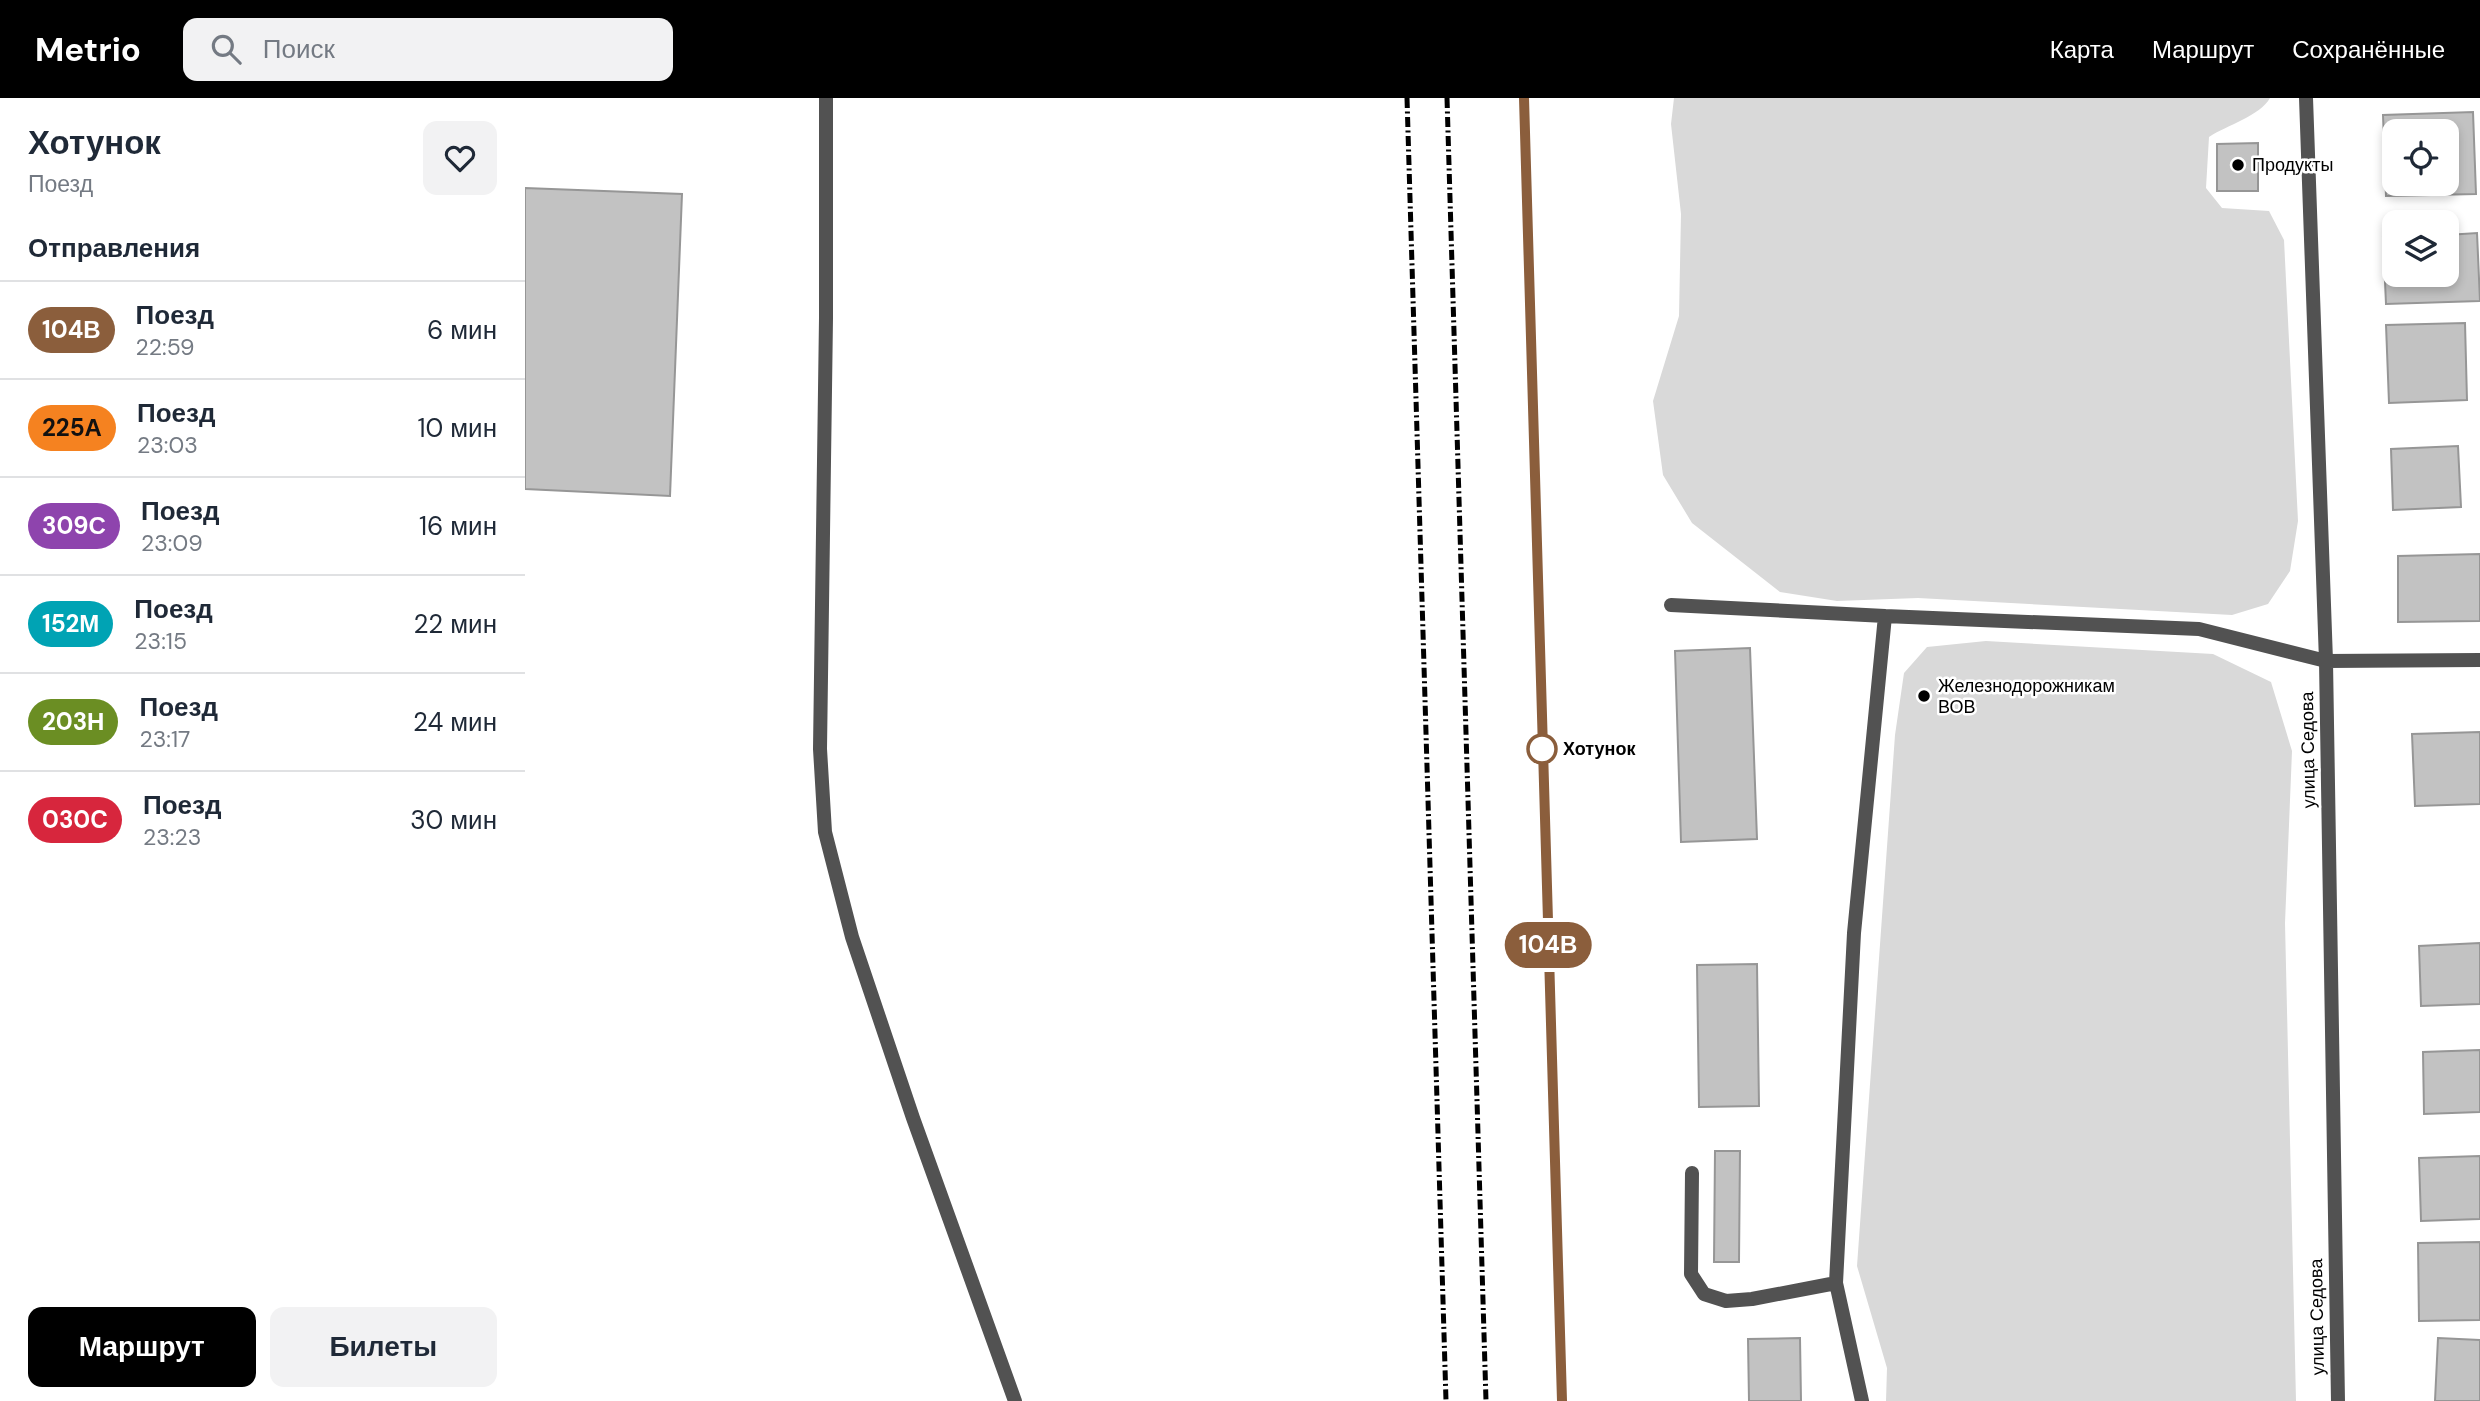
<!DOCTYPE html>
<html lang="ru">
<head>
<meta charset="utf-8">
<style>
	:root { --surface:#fff; --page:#f2f2f3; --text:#1f2937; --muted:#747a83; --line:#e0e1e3; --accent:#000 }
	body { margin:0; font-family:"DM Sans",sans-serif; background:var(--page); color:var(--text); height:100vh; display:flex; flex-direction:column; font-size:26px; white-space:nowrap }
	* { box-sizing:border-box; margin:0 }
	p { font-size:23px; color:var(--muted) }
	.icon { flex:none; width:38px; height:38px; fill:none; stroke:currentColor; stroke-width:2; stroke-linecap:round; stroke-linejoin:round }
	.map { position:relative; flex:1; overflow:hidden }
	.sheet { display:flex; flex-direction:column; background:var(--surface); width:525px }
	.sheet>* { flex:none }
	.badge { padding:0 14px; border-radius:23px; font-size:24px; line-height:46px }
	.tools { position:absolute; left:1857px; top:21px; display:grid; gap:14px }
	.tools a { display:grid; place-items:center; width:77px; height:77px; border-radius:14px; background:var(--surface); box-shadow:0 4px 10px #0003; font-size:35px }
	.map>.badge { position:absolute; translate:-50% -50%; box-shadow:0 0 0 4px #fff }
	h2 { padding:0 28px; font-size:26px; line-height:63px }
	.round { display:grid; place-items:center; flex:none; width:74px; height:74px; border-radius:14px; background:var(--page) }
	.overview { display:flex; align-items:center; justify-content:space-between; height:119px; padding:0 28px }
	h1 { font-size:33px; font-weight:700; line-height:52px }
	.primary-button { display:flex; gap:14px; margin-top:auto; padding:14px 28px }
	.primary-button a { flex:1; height:80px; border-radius:14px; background:var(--accent); color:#fff; font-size:28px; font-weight:700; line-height:80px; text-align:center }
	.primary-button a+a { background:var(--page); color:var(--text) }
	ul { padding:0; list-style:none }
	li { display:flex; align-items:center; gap:21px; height:98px; padding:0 28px; border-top:2px solid var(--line) }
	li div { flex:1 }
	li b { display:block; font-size:26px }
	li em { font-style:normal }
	li .badge { min-width:77px; font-weight:700; text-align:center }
	header { display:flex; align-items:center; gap:42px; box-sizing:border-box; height:98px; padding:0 35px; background:var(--accent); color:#fff }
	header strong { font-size:33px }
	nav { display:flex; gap:38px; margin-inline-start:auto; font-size:24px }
	.search { width:490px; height:63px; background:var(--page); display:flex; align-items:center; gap:18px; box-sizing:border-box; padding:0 24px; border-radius:14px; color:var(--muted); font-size:26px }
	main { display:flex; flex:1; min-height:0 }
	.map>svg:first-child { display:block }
</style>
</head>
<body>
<header>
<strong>Metrio</strong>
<div class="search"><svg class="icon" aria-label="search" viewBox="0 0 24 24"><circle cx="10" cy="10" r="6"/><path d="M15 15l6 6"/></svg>Поиск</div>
<nav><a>Карта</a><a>Маршрут</a><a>Сохранённые</a></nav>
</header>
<main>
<section class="sheet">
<div class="overview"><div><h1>Хотунок</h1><p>Поезд</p></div><a class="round"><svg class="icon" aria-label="heart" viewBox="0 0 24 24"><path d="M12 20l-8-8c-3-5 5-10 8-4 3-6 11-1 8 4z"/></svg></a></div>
<h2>Отправления</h2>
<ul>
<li><span class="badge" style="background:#8b5e3c;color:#fff">104В</span><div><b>Поезд</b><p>22:59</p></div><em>6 мин</em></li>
<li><span class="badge" style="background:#f58220;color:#111">225А</span><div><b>Поезд</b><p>23:03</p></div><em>10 мин</em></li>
<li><span class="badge" style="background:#8e44ad;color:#fff">309С</span><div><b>Поезд</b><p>23:09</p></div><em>16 мин</em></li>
<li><span class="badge" style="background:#00a3b4;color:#fff">152М</span><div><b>Поезд</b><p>23:15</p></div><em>22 мин</em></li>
<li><span class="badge" style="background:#6b8e23;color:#fff">203Н</span><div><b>Поезд</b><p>23:17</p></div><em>24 мин</em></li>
<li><span class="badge" style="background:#d7263d;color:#fff">030C</span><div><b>Поезд</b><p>23:23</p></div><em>30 мин</em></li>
</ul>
<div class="primary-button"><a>Маршрут</a><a>Билеты</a></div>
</section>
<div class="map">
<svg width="1955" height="1303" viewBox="0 0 1955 1303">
	<rect width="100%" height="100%" fill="#fff"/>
	<path fill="#d9d9d9" d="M1149 0H1745C1735 18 1702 27 1684 39L1681 90 1697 110 1744 113 1759 142 1773 423 1765 473 1743 506 1707 517 1393 500 1312 503 1255 494 1167 425 1138 377 1128 303 1154 218 1156 116 1146 26Z
		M1461 543 1688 556 1746 584 1767 653 1760 825 1771 1303H1361L1362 1270 1332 1168 1370 637 1379 575 1402 549Z"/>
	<path fill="#c2c2c2" stroke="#969696" stroke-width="2" fill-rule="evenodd" d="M1948 14 1951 96 1861 98 1858 17ZM1869 33H1922V86H1869Z
		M1733 45V93H1692V46Z
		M0 90 157 96 145 398 0 391Z
		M1952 135 1955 203 1861 206 1858 139H1869V177H1922V137Z
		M1940 225 1942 302 1864 305 1861 227Z
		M1933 348 1936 409 1868 412 1866 351Z
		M1955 456V523L1873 524V458Z
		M1225 550 1232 741 1156 744 1150 553Z
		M1955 634V706L1890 708 1887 636Z
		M1955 845V906L1896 908 1894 848Z
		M1232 866 1234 1008 1174 1009 1172 867Z
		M1955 952V1014L1899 1016 1898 954Z
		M1190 1053H1215L1214 1164H1189Z
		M1955 1058V1121L1896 1123 1894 1060Z
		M1955 1144V1222L1894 1223 1893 1145Z
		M1275 1240 1276 1303H1224L1223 1241Z
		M1913 1240 1955 1242V1303H1910Z"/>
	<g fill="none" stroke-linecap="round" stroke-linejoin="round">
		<path stroke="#525252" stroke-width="14" d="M301 0V220L295 651 300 734 327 839 388 1020 490 1303
			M1146 507 1360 518
			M1167 1075 1166 1176 1179 1196 1201 1203 1227 1201 1311 1185
			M1337 1303 1311 1185 1329 835 1360 518 1674 531 1801 563"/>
		<path stroke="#525252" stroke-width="14" d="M1781 0 1801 563 1813 1303
			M1801 563 1955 562"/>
		<path stroke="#000" stroke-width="5" stroke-dasharray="10 3.5 2 3.5" stroke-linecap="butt" d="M882 0 921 1303
			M922 0 961 1303
			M999 0 1037 1303"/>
	</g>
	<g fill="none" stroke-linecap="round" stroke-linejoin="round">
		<defs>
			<path id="line" d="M999 0 1037 1303"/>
		</defs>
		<use href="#line" stroke="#fff" stroke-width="16"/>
		<use href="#line" stroke="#8b5e3c" stroke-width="10"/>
	</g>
	<g fill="#000" stroke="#fff" stroke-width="2.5">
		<circle cx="1713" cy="67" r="7"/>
		<circle cx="1399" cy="598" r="7"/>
	</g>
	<circle fill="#fff" stroke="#8b5e3c" stroke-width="3.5" cx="1017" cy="651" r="14"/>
	<g text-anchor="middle" stroke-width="5" stroke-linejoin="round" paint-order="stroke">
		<g font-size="18" fill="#000" stroke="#fff" text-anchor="start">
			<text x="1727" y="73">Продукты</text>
			<text x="1413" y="594">Железнодорожникам<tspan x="1413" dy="21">ВОВ</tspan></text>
		</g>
		<g font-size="18" font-weight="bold" fill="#000" stroke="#fff" text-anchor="start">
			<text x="1038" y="657">Хотунок</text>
		</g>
		<g font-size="18" fill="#000" stroke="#fff">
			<text transform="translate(1783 652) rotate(-91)" y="6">улица Седова</text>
			<text transform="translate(1792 1219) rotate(-91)" y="6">улица Седова</text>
		</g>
	</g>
</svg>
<div class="tools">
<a><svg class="icon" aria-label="locate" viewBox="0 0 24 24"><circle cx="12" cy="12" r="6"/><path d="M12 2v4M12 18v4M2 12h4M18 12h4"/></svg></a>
<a><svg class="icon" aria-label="layers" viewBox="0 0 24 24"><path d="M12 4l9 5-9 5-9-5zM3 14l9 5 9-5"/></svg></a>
</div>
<b class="badge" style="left:1023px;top:847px;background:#8b5e3c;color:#fff">104В</b>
</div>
</main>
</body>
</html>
